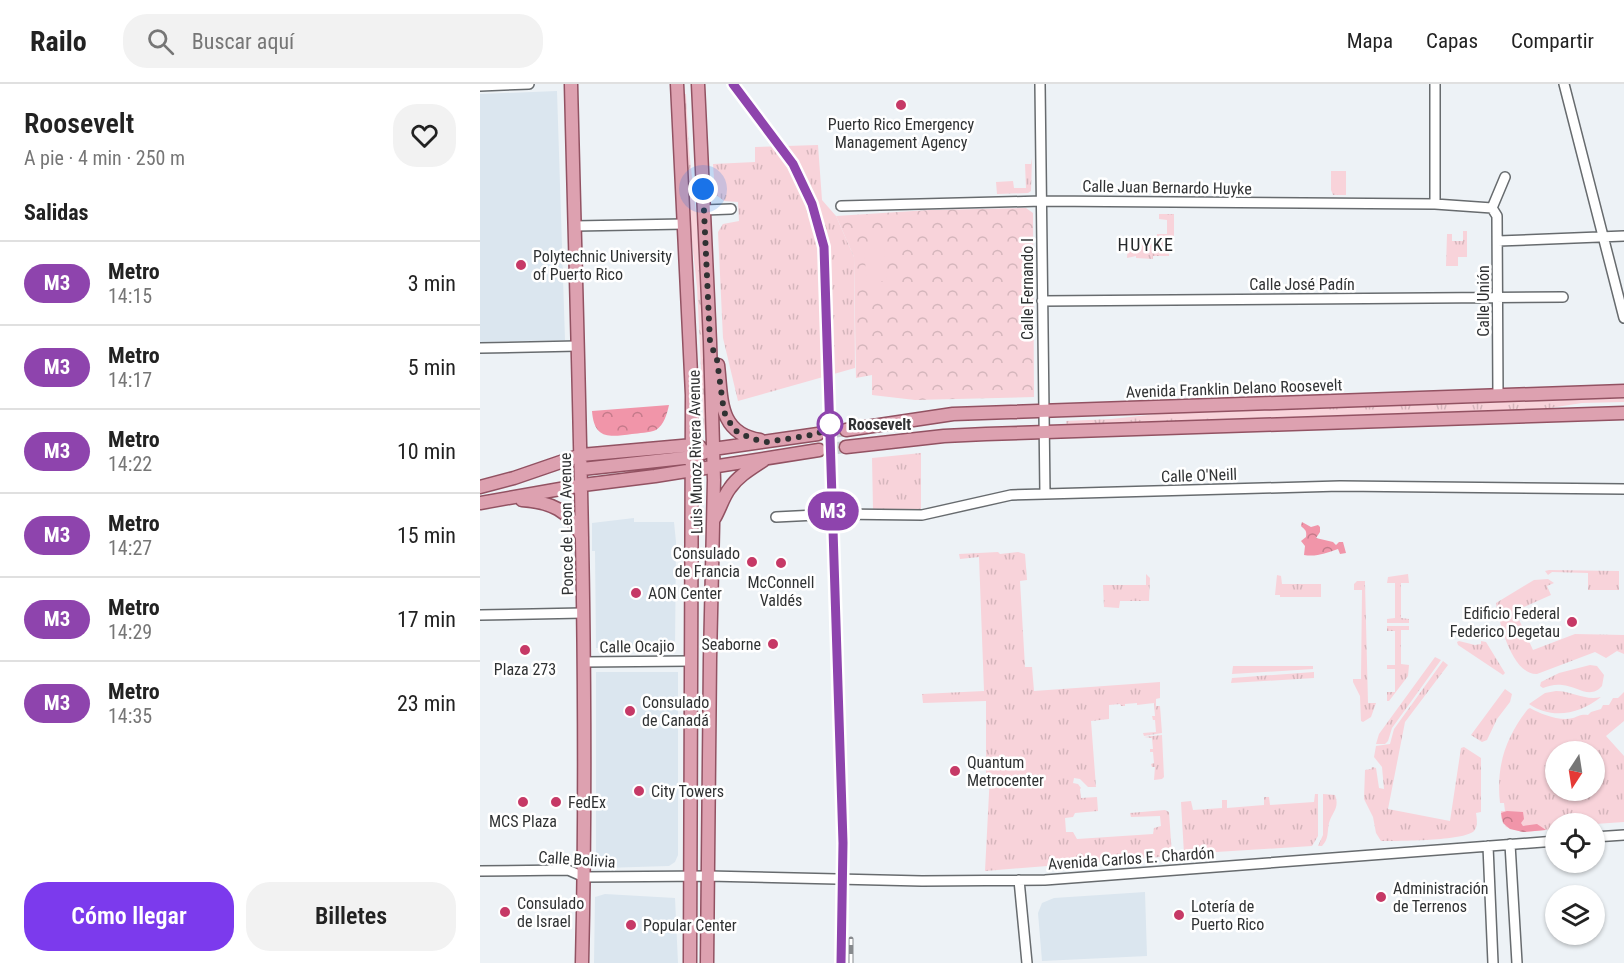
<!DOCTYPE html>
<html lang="es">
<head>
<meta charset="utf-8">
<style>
	:root { --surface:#fff; --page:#f2f2f2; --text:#222; --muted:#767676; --line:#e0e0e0; --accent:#7c3aed }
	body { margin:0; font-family:"Roboto Condensed",sans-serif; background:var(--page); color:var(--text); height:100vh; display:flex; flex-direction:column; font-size:22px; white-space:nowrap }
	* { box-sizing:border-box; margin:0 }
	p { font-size:20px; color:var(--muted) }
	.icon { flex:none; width:33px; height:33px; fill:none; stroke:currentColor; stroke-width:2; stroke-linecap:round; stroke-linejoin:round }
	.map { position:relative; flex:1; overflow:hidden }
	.drawer { display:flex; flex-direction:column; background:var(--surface); width:480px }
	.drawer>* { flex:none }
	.badge { padding:0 12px; border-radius:20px; font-size:21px; line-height:39px }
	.needle { width:39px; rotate:192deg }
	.tools { position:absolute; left:1065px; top:657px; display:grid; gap:12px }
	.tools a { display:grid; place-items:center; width:60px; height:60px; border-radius:50%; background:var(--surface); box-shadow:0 2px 4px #0004; font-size:30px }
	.you { position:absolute; width:30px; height:30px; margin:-15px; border:4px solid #fff; border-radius:50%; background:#1a73e8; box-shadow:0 0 0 9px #1a73e833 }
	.map>.badge { position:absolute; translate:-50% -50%; box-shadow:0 0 0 3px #fff }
	h2 { padding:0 24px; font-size:22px; line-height:54px }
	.round { display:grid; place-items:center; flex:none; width:63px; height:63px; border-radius:24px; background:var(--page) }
	.headline { display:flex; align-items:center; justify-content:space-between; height:102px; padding:0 24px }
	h1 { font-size:28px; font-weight:600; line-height:45px }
	.button { display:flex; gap:12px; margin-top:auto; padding:12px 24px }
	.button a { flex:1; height:69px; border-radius:24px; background:var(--accent); color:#fff; font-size:24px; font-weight:600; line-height:69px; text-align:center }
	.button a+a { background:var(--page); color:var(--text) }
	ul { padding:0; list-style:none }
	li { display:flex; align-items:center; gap:18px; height:84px; padding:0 24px; border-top:2px solid var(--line) }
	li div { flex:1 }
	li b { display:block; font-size:22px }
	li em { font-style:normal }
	li .badge { min-width:66px; font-weight:700; text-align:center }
	header { display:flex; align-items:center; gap:36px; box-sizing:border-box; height:84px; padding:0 30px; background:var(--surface); border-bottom:2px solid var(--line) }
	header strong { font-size:28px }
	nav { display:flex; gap:33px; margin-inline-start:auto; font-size:21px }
	.search { width:420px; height:54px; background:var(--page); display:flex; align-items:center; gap:15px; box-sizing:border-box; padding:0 21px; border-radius:24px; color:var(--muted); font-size:22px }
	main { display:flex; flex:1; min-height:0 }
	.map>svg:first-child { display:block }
</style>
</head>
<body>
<header>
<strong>Railo</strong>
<div class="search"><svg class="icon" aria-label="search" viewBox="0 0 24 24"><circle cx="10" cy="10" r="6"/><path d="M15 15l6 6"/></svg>Buscar aquí</div>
<nav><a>Mapa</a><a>Capas</a><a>Compartir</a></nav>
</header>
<main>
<section class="drawer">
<div class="headline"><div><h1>Roosevelt</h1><p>A pie · 4 min · 250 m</p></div><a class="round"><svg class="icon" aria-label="heart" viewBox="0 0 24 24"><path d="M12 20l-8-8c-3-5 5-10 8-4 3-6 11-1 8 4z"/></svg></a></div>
<h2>Salidas</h2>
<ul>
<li><span class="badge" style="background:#8e44ad;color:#fff">M3</span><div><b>Metro</b><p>14:15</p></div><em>3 min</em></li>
<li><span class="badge" style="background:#8e44ad;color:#fff">M3</span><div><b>Metro</b><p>14:17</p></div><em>5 min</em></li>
<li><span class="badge" style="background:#8e44ad;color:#fff">M3</span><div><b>Metro</b><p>14:22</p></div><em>10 min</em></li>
<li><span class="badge" style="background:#8e44ad;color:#fff">M3</span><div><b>Metro</b><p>14:27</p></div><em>15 min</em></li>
<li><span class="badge" style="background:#8e44ad;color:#fff">M3</span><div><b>Metro</b><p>14:29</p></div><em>17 min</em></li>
<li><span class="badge" style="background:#8e44ad;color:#fff">M3</span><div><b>Metro</b><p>14:35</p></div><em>23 min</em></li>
</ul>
<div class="button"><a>Cómo llegar</a><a>Billetes</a></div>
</section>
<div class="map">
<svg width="1144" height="879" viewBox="0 0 1144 879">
	<defs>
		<pattern id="grass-tufts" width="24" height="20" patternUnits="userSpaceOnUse" patternTransform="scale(1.5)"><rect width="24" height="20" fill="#f8d3da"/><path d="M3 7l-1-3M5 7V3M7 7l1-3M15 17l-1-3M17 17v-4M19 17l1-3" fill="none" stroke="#d5b6bc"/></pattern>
		<pattern id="forest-crowns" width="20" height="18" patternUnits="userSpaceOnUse" patternTransform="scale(1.5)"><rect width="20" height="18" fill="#f195a9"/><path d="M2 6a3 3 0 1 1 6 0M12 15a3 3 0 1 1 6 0" fill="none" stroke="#c47a8a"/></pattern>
		<pattern id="park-crowns" width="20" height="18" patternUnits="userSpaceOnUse" patternTransform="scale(1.5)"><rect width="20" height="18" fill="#f8d3da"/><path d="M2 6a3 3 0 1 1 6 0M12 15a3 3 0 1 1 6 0" fill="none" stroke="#d5b6bc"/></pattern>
	</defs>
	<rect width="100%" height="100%" fill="#edf2f6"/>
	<path fill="#dbe6ef" d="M77 7 85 256 0 258V10Z
		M154 434V438H194L196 458 195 564H116L115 467H112V439Z
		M116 588H198V771L195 778 189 782 123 784 119 783 116 778Z
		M665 808 667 872 562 877 558 829 562 819 574 814Z
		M125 810 195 814 198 879H114L115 813Z"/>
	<path fill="url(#grass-tufts)" fill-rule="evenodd" d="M204 10H206L209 66 217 138 227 345 224 346 217 203 211 148Z
		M338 61 342 116 356 132 374 173 375 284 258 317 243 254 238 148 243 140 259 137 258 118 244 117 235 110 233 80 275 78V63Z
		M552 74 551 107 548 109 517 110 516 98 533 97 534 104H546L545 80H551Z
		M851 87H866V111H853L851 106Z
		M679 130H694V152H692V165L689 166V172H673V175L656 174V172L647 174 648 158 676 160 677 150H687V136L679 135Z
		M983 147H987V173H978V182H966L967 150H972V157H983Z
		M1144 314V318L1102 319 1057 326 587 341 586 337 631 335 687 329Z
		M441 369V426H393L392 374Z
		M518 468 520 470 538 468 545 470 547 496 540 497 545 583H552L554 607 680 598V614L676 615V622H680L682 649 664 652 663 649 676 648 675 636H673L672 632H675L674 619 657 621V619L645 620V622H641L640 620 629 621V635L611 637 616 703H608L600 695 594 694 593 699 598 700 601 704 600 705 601 714 617 713 618 727 595 729 593 733 585 734 586 748H593L597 755 673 750 674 744 681 742 680 732 651 733 650 729 685 726 689 728 692 772 505 787 510 690H506V617L443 619 442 610 504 607 499 473 480 475 479 470Z
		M1069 486 1139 487V506H1108V489L1072 488 1068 491 1065 487Z
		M666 490 670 494 669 517H640L639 524 624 523 623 501H666Z
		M928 490 929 499H921V534L929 535V539H907V535L915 534V499H907L908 493Z
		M797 491 801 492 802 500H841V513H800V511H795Z
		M1068 495 1074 499 1067 502 1071 511 1035 527 1053 566 1095 550 1144 551V570L1137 567 1126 574 1115 568 1057 590C1032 591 1019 538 1016 519L1054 496Z
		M877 497H885V499L888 619H896L891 633 883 638 881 637 880 612 873 598V595H881L882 506H874V500Z
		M907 542H929V546H921V580L929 581 928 592 909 617H907V608H915V585H907V581H915V547H907Z
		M979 557 995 561 1001 560V557L1006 558 1025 589 1023 591 978 561 977 558Z
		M955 573 961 576 912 644 908 657 905 660H896L899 650Z
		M963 577 968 581 925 638 908 725 970 737 981 664 984 663 1001 674V728L996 729C997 735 998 742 994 747 984 757 917 757 901 757L896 749 893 733 884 715 885 686 891 685 892 683 896 684 899 704 904 705 902 683 894 673 896 662 910 660 914 645Z
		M1110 581 1117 582 1124 591 1122 602C1110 616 1097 602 1082 601 1075 600 1069 602 1063 604L1060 602 1061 598 1079 589Z
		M753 582H833V585L752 590Z
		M834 588V594L751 599 752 594Z
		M1025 605 1032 610 1030 618 1017 635 1007 656 1002 658 991 651Z
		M1076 607C1092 607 1105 617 1121 613 1100 630 1072 636 1049 620L1065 609Z
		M1144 608V637L1126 652 1144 672V738L1115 740H1076L1075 745 1043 748 1026 743 1021 734V727H1025L1024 719H1020C1016 683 1025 654 1048 625L1050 624C1061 630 1080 638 1093 634 1099 632 1101 630 1108 631L1111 628 1121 625 1123 621H1129L1133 614H1138ZM1076 668H1114V706H1076Z
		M682 651 684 693 682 695 674 696 675 683H672L671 680 674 679 673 668H670V665H673L672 654 664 653Z
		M835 710H838V752L832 762 704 770 701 718 711 717 713 726 742 724V716H747V724L784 721V713H789L790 721 834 718Z
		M843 710 855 711C860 724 852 728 849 739 847 748 849 755 842 762H838L843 751Z"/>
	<path fill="url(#forest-crowns)" d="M189 321C187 330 184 341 176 346 169 349 159 349 152 350 130 353 114 356 112 327Z
		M822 438 831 443 838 441 840 443V448L836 454 853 458 856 461 859 458H863L866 469 860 470 858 465C846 469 837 473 824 471L825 462 821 457 826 453C827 446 825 446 821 442Z
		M1027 727 1043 728 1044 735 1041 739 1043 742 1057 740 1066 746 1043 748 1030 745 1023 739 1021 729Z"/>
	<path fill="url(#park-crowns)" d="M546 124 553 129 554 313 435 316 392 311V291L376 294 374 173 356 132 449 126Z"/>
	<path fill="#f8d3da" d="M404 163 407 197 387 199 384 166Z"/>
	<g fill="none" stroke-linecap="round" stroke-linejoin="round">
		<path stroke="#c7cccf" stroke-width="12" stroke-dasharray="12 6" stroke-linecap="butt" d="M338 350 366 346
			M339 366 366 363"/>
		<defs>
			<path id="minor" d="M560 0 565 410
				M1084 0 1144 234
				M0 2 49 0
				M955 120V0
				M361 122 562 117 955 120 1012 124
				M1012 124 1017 132 1018 312
				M1012 124 1025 93
				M224 126 251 125
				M95 142 204 140
				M1018 157 1144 152
				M562 217 1083 213
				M0 264 97 262
				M296 433 356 430 442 431 531 411 565 410 860 402 1144 405
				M0 531 103 529
				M103 578 211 577
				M1114 753 1144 751
				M1030 760 1037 879
				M1008 762 1013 879
				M0 787 88 786 104 793 228 792 442 797 565 796 1076 757
				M539 796 547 879"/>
			<path id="major" d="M91 0C98 293 109 586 102 879
				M197 0 212 311 210 879
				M218 0 230 258 234 396 230 575 227 879
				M238 281C242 315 238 349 280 356
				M366 346 473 330 1144 307
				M366 363 464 352 506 350 1144 329
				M102 385 213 373 233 365 338 350
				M0 403 34 394 101 371 213 361 220 363
				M42 416C70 418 90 426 102 453
				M0 419 103 401 175 392 339 366
				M234 435C240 425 243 413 250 404 258 392 272 384 284 376"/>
		</defs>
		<use href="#minor" stroke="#676b6e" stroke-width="12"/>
		<use href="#major" stroke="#925262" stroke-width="15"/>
		<use href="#minor" stroke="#fff" stroke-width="9"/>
		<use href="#major" stroke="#dda1b0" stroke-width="12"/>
		<defs>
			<path id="rail" d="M253 0C279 34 309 67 327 106 335 124 339 144 344 163L363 759 361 879
				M371 879V855"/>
		</defs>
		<use href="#rail" stroke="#878a8d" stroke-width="5"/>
		<use href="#rail" stroke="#fff" stroke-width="3" stroke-dasharray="9" stroke-linecap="butt"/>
	</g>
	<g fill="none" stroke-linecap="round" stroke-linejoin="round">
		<defs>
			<path id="line" d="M253 0 313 80 332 120 344 163 363 759 361 879"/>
		</defs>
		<use href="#line" stroke="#fff" stroke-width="14"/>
		<use href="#line" stroke="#8e44ad" stroke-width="9"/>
		<path stroke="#303233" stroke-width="6" stroke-dasharray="0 10.8" d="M223 105 230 258 237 276 244 328 254 346 272 355 287 358 338 350 350 340"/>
	</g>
	<g fill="#c63966" stroke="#fff" stroke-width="2">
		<circle cx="421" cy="21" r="6"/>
		<circle cx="41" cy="181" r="6"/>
		<circle cx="272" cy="478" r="6"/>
		<circle cx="301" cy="479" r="6"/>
		<circle cx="156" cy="509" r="6"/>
		<circle cx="1092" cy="538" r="6"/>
		<circle cx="293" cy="560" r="6"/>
		<circle cx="45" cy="566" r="6"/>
		<circle cx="150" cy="627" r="6"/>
		<circle cx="475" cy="687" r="6"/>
		<circle cx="159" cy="707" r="6"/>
		<circle cx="43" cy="718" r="6"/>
		<circle cx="76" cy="718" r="6"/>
		<circle cx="901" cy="813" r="6"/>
		<circle cx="25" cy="828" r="6"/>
		<circle cx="699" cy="831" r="6"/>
		<circle cx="151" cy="841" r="6"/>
	</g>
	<circle fill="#fff" stroke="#8e44ad" stroke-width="3" cx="350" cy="340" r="12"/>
	<g text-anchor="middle" stroke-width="5" stroke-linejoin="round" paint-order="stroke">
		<g font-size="16" fill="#303233" stroke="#fff" text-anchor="start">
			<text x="421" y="46" text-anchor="middle">Puerto Rico Emergency<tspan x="421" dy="18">Management Agency</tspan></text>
			<text x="53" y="178">Polytechnic University<tspan x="53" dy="18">of Puerto Rico</tspan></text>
			<text x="260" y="475" text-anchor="end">Consulado<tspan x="260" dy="18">de Francia</tspan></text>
			<text x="301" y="504" text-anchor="middle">McConnell<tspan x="301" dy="18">Valdés</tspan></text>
			<text x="168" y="515">AON Center</text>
			<text x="1080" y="535" text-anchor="end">Edificio Federal<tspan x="1080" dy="18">Federico Degetau</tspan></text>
			<text x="281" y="566" text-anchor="end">Seaborne</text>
			<text x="45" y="591" text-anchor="middle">Plaza 273</text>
			<text x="162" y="624">Consulado<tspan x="162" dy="18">de Canadá</tspan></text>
			<text x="487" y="684">Quantum<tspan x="487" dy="18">Metrocenter</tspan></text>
			<text x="171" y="713">City Towers</text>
			<text x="88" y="724">FedEx</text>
			<text x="43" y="743" text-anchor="middle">MCS Plaza</text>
			<text x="913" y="810">Administración<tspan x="913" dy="18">de Terrenos</tspan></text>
			<text x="37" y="825">Consulado<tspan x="37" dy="18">de Israel</tspan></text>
			<text x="711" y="828">Lotería de<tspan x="711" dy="18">Puerto Rico</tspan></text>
			<text x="163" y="847">Popular Center</text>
		</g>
		<g font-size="16" fill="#303233" stroke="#fff">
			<text transform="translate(687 103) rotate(1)" y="6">Calle Juan Bernardo Huyke</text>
			<text x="822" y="206">Calle José Padín</text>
			<text transform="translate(547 205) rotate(-90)" y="6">Calle Fernando I</text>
			<text transform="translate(1003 217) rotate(-90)" y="6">Calle Unión</text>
			<text transform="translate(754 304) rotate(-2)" y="6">Avenida Franklin Delano Roosevelt</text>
			<text transform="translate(215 368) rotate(-91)" y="6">Luis Munoz Rivera Avenue</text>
			<text transform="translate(719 391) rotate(-2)" y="6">Calle O'Neill</text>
			<text transform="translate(86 440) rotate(-91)" y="6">Ponce de Leon Avenue</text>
			<text transform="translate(157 562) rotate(-1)" y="6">Calle Ocajio</text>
			<text transform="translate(651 774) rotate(-4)" y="6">Avenida Carlos E. Chardón</text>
			<text transform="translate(97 775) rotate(4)" y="6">Calle Bolivia</text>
		</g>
		<g font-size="16" font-weight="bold" fill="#303233" stroke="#fff" text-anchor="start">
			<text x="368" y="346">Roosevelt</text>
		</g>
		<g font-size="18" letter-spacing="1.5" fill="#262a2c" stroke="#fff">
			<text x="666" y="167">HUYKE</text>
		</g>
	</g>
</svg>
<div class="tools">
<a><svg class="needle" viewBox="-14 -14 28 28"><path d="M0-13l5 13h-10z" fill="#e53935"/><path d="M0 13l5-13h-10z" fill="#767676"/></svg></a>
<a><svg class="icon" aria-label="locate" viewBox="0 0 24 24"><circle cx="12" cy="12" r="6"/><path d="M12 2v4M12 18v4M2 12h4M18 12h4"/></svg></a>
<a><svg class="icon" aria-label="layers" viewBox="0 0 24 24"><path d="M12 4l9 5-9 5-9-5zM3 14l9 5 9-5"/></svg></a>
</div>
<div class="you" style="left:223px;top:105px"></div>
<b class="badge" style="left:353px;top:427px;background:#8e44ad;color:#fff">M3</b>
</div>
</main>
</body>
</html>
